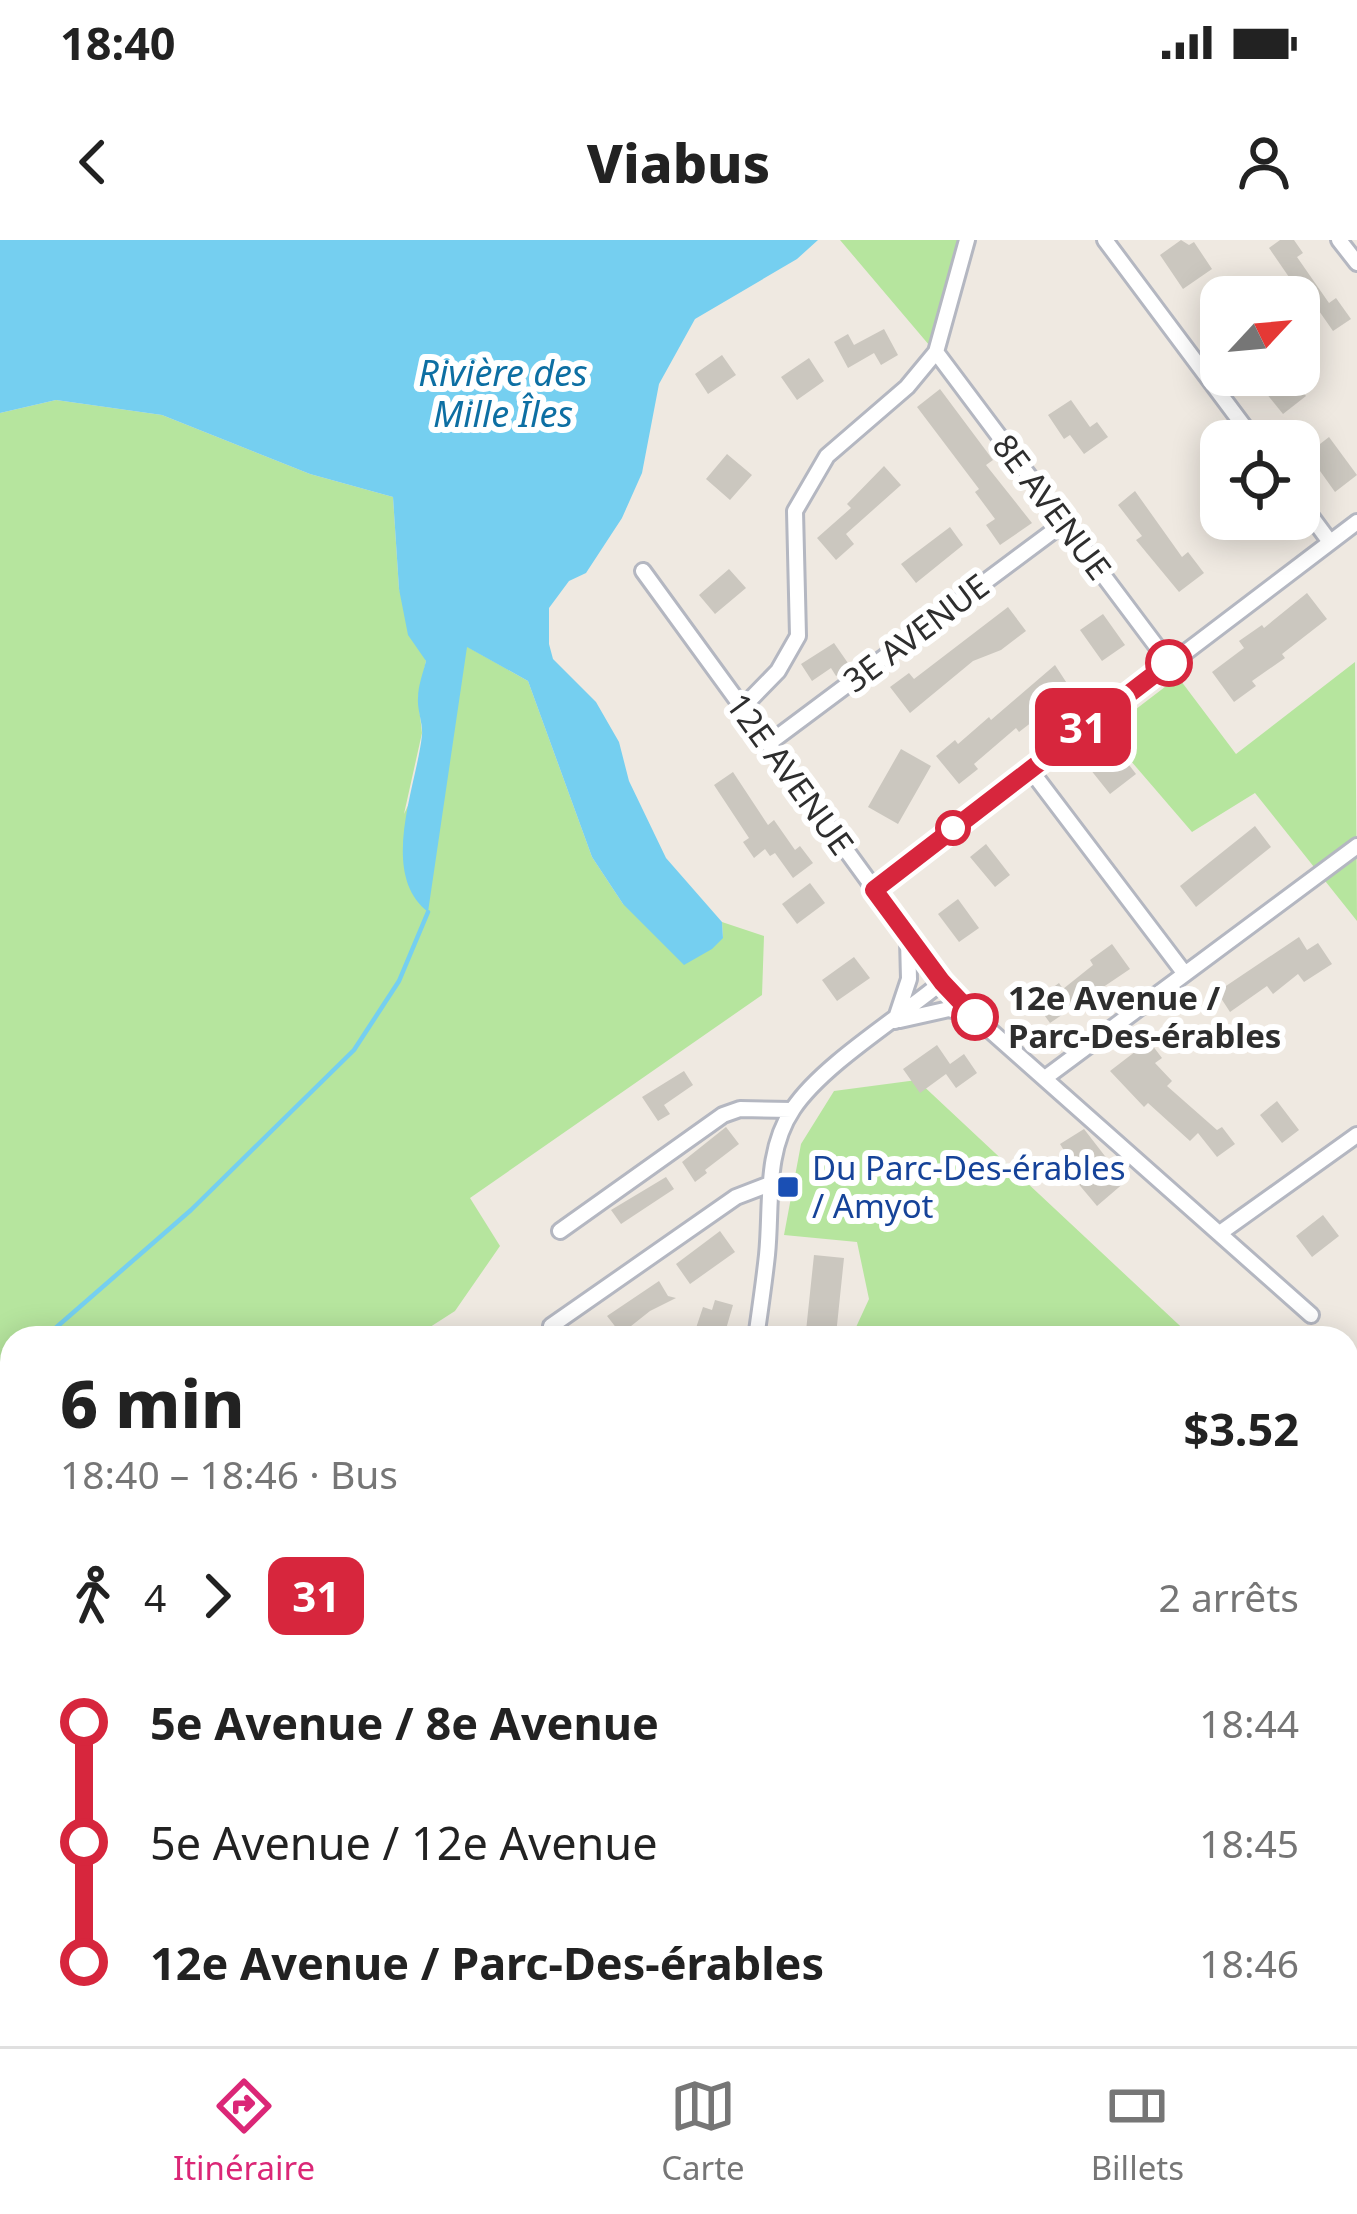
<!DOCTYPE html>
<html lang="fr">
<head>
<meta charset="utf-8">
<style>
	:root { --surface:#fff; --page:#f2f2f2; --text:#222; --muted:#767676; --line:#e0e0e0; --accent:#db2777 }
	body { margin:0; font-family:"Noto Sans",sans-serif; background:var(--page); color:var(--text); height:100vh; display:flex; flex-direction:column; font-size:45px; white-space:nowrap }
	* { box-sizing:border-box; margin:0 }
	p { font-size:39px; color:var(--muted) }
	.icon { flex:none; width:66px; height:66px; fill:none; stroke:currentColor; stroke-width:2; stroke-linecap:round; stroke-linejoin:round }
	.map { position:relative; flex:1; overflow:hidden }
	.panel { position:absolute; left:0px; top:1086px; width:1359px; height:720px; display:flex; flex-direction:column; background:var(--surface); border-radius:36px 36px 0 0; box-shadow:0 6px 30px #0003 }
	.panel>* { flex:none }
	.badge { padding:0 24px; border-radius:18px; font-size:42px; line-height:78px }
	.needle { width:78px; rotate:64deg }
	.controls { position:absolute; left:1200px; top:36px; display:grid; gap:24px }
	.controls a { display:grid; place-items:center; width:120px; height:120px; border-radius:24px; background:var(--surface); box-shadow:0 6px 30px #0003; font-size:60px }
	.map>.badge { position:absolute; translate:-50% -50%; box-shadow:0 0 0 6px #fff }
	.legs { display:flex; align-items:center; gap:18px; height:132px; padding:0 60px; font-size:39px }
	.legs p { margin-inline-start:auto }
	.head { display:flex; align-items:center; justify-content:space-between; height:204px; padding:0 60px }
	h1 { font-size:66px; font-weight:800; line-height:90px }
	ul { padding:0 60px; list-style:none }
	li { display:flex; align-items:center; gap:42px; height:120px; font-size:45px }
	li i { display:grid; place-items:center; width:18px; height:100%; margin:0 15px; background:currentColor }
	li i::after { content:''; width:30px; height:30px; margin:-15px; border:9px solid; border-radius:50%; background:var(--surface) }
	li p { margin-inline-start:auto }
	li:first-child i { background:linear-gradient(#0000 50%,currentColor 0) }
	li:last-child i { background:linear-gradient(currentColor 50%,#0000 0) }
	.status { display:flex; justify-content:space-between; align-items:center; height:84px; padding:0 60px; background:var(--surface); direction:ltr }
	.status svg { height:33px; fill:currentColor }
	header { display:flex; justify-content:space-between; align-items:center; height:156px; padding:0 60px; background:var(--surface); font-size:54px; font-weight:800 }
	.dock { display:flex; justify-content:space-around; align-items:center; height:168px; border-top:3px solid var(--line); background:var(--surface); font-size:33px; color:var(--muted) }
	.dock a { display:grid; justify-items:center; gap:6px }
	.dock .current { color:var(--accent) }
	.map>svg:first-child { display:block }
</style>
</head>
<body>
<div class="status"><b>18:40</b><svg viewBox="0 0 49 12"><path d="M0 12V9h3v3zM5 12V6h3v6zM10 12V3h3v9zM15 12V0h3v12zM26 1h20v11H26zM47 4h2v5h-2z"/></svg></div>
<header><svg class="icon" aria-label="back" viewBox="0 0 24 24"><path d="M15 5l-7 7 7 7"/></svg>Viabus<svg class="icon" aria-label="person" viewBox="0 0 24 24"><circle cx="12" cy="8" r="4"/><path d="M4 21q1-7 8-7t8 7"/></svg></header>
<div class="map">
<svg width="1357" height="1806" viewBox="0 0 1357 1806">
	<rect width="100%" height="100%" fill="#efe9e1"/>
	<path fill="#b6e59e" d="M840 0H968L935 112Z
		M56 160 162 175 310 234 393 257 399 349 426 421 418 458 422 493 404 574 456 467 466 406 528 441 592 617 623 664 723 698 722 682 764 696 762 755 470 958 500 1006 455 1071 413 1098H12V1568L0 1577V173Z
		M1355 422 1357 681 1255 553 1192 592 1106 492 1178 437 1236 514Z
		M917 840 1193 1098H851L869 1059 857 1002 784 995 801 904 834 851Z
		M1357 1148V1806H474L490 1794H1347V1155Z"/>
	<path fill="#75cff0" d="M0 0H818L797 19 695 79 659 144 642 233 622 278 586 333 569 341 549 368V404L553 419 596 462 619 502 629 541 666 618 722 682 723 698 712 709 684 725 623 664 592 617 528 441 467 407 428 672C378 633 417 545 422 495 423 483 417 470 418 458 418 446 423 433 426 421L408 395 399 349 393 257 310 234 162 175 56 160 0 173Z"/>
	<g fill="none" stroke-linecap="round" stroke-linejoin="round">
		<path stroke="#75cff0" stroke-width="4.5" d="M44 1098 191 970 354 810 399 741 428 672
			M12 1136V1142
			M371 1794 373 1806"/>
	</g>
	<path fill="#cbc7bf" d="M1181 0 1189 5 1194 2 1212 29 1183 49 1160 15Z
		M1280 0H1294L1303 13 1297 17 1329 63 1336 58 1351 79 1333 91 1310 58 1300 64 1299 57H1295L1286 44 1291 40 1269 8Z
		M884 89 898 115 881 125 874 113 848 128 834 102 848 94 854 105Z
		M722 115 736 135 708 154 695 134Z
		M809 118 824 141 797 160 781 137Z
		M1289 135 1306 156 1283 174 1266 153Z
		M940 149 993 220 986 225 1032 283 1000 305 986 285 995 279 975 252 979 249 917 167Z
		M1071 160 1090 187 1097 182 1108 197 1084 214 1070 195 1064 199 1048 175Z
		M1329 197 1357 235 1335 252 1315 224 1319 221 1311 211Z
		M727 214 752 235 730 260 706 239Z
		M884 226 901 245 846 294 854 304 836 320 817 298 851 268 847 264Z
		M1135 251 1182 317 1188 312 1204 333 1179 352 1136 300 1142 296 1118 265Z
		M950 287 963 305 916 343 901 324Z
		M729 329 746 348 715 374 699 355Z
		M1307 353 1327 379 1282 414 1285 418 1252 441 1256 446 1234 462 1212 432 1244 408 1239 401 1262 385 1264 388Z
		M1008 367 1026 391 1001 410 973 421 910 473 890 447 909 433 914 439Z
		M1103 374 1125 405 1102 421 1080 390Z
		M834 403 850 426 836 436 831 428 812 441 801 424Z
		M1055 425 1072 451 1019 492 1016 488 974 524 978 529 959 544 936 516 955 500 958 504 989 477 991 480Z
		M1116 508 1136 534 1110 554 1090 529Z
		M901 509 931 526 898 584 868 567Z
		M733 532 768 585 774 580 795 610 800 606 813 623 793 638 775 613 770 616 765 609 754 618 743 602 749 598 714 545Z
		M1255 586 1271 607 1196 667 1180 646Z
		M986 604 1010 635 995 647 970 617Z
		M810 643 825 663 797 684 782 664Z
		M958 659 979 688 959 702 938 674Z
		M1299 697 1307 710 1318 703 1332 724 1304 742 1298 734 1273 754 1267 746 1230 772 1217 752Z
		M1112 704 1130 729 1050 783 1034 761 1059 743 1063 749 1093 725 1090 720Z
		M854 717 870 738 837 761 822 740Z
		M1149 801 1162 818 1155 823 1172 841 1167 846 1217 890 1222 887 1235 904 1217 917 1198 893 1190 901 1148 863 1144 867 1110 831Z
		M937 805 950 824 964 814 977 833 956 848 946 834 920 853 903 829Z
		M684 831 693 845 664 865 670 874 658 881 642 857Z
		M1277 861 1299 890 1282 903 1260 875Z
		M726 887 739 904 705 930 707 933 695 942 682 922Z
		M1084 889 1125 942 1097 966 1076 941 1080 937 1060 904Z
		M666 937 674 949 621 984 611 970Z
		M1323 975 1339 996 1312 1017 1296 996Z
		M720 991 735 1012 690 1044 676 1024Z
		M814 1015 844 1018 836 1095 806 1091Z
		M659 1041 668 1056 676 1058 650 1071 621 1094 607 1076Z
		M715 1060 733 1065 724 1096 696 1088 703 1067 712 1070Z"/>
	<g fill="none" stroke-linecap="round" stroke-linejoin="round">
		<defs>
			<path id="street" d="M1105 0 1255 201
				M1339 0 1357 23
				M936 112 1169 423
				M1299 260 1330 302
				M643 331 942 742 975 777 1311 1075
				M742 468 778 431 798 396 795 271 827 216 907 147 936 112 967 0
				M768 504 1064 283
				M1029 528 1185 734
				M874 649 1357 282
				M900 780 949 769 972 776
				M895 781 909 739 908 699
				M1045 838 1357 606
				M560 991 723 875 740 869 792 870
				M1220 993 1357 895
				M551 1086 736 957 770 944
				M756 1098C760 1070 764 1043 767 1015 772 966 764 912 793 869 822 825 899 778 942 742
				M0 1700 12 1691
				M276 1794 290 1802
				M184 1806 200 1794
				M944 1806 960 1794"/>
		</defs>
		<use href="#street" stroke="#b4b7c1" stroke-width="20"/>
		<path stroke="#c9c9c9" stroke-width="3" stroke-dasharray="9 6" stroke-linecap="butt" d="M421 1806 427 1794
			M578 1806 586 1794
			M648 1806 663 1794"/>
		<use href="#street" stroke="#fff" stroke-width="14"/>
	</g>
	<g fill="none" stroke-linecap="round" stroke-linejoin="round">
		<defs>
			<path id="line-1" d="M975 777 942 742 874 650 1169 423"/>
		</defs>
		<use href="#line-1" stroke="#fff" stroke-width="27"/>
		<use href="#line-1" stroke="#d7263d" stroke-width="18"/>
	</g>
	<g fill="#fff" stroke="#d7263d" stroke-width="6">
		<circle cx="1169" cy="423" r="21"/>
		<circle cx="953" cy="588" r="15"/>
		<circle cx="975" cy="777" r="21"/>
	</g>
	<rect fill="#1a4fb4" stroke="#fff" stroke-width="4.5" x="776" y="935" width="24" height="24" rx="6"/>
	<g text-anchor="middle" stroke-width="12" stroke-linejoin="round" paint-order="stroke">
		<g font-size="33" fill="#2e2e2e" stroke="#fff">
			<text transform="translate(1052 267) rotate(53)" y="12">8E AVENUE</text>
			<text transform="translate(916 393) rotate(-37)" y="12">3E AVENUE</text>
			<text transform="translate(790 534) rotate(54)" y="12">12E AVENUE</text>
		</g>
		<g font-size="33" font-weight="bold" fill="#2e2e2e" stroke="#fff" text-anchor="start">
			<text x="1008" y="770">12e Avenue /<tspan x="1008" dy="38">Parc-Des-érables</tspan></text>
		</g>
		<g font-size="33" fill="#164399" stroke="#fff" text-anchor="start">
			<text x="812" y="940">Du Parc-Des-érables<tspan x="812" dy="38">/ Amyot</tspan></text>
		</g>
		<g font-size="36" font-style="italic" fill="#0d6fa3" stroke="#fff">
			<text x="503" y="146">Rivière des<tspan x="503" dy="41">Mille Îles</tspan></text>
		</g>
	</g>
</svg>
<div class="controls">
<a><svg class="needle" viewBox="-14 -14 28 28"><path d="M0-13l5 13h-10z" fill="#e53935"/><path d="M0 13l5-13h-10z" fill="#767676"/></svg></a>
<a><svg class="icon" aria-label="locate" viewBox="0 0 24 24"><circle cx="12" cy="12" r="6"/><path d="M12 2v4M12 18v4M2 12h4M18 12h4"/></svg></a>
</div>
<b class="badge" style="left:1083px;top:487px;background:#d7263d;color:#fff">31</b>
<section class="panel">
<div class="head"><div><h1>6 min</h1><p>18:40 – 18:46 · Bus</p></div><b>$3.52</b></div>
<div class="legs"><svg class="icon" aria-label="walk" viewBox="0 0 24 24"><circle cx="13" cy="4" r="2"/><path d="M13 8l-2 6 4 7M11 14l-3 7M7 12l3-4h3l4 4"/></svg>4<svg class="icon" aria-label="forward" viewBox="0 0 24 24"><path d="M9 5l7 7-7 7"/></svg><b class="badge" style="background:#d7263d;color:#fff">31</b><p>2 arrêts</p></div>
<ul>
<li><i style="color:#d7263d"></i><b>5e Avenue / 8e Avenue</b><p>18:44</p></li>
<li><i style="color:#d7263d"></i><span>5e Avenue / 12e Avenue</span><p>18:45</p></li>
<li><i style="color:#d7263d"></i><b>12e Avenue / Parc-Des-érables</b><p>18:46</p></li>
</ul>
</section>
</div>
<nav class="dock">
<a class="current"><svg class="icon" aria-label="directions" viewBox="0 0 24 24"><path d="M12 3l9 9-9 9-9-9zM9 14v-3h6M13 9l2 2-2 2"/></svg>Itinéraire</a>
<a><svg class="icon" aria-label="map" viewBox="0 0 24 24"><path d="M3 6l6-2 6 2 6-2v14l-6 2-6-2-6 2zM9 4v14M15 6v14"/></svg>Carte</a>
<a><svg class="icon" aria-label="tickets" viewBox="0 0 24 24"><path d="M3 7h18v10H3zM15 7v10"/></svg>Billets</a>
</nav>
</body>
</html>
